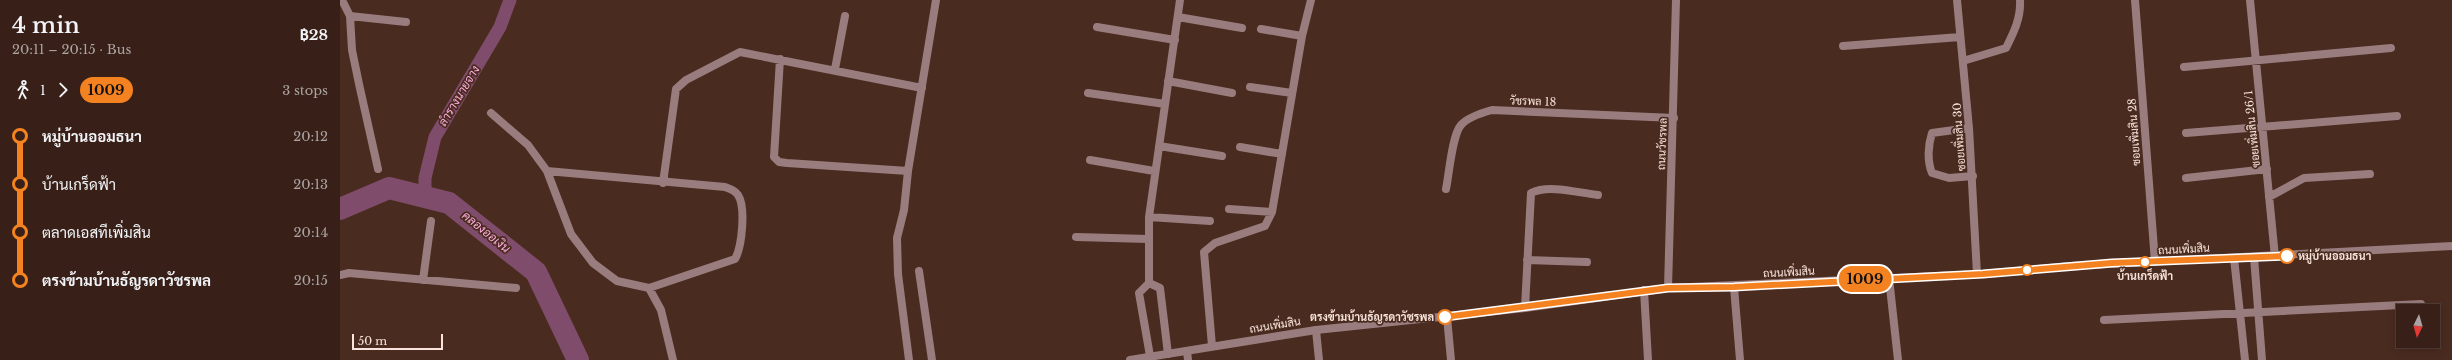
<!DOCTYPE html>
<html lang="en">
<head>
<meta charset="utf-8">
<style>
	:root { --surface:#382018; --page:#3f2821; --text:#f1f3f6; --muted:#aba3a2; --line:#523e37 }
	body { margin:0; font-family:"Libre Baskerville",Sarabun,serif; background:var(--page); color:var(--text); height:100vh; display:flex; flex-direction:column; font-size:15px; white-space:nowrap }
	* { box-sizing:border-box; margin:0 }
	p { font-size:13px; color:var(--muted) }
	.icon { flex:none; width:22px; height:22px; fill:none; stroke:currentColor; stroke-width:2; stroke-linecap:round; stroke-linejoin:round }
	.map { position:relative; flex:1; overflow:hidden }
	.side { display:flex; flex-direction:column; background:var(--surface); width:340px }
	.side>* { flex:none }
	.badge { padding:0 8px; border-radius:13px; font-size:14px; line-height:26px }
	.needle { width:26px; rotate:185deg }
	.buttons { position:absolute; left:2056px; top:304px; display:grid; gap:8px }
	.buttons a { display:grid; place-items:center; width:44px; height:44px; border-radius:0px; background:var(--surface); box-shadow:0 2px 10px #0003,0 0 0 1px var(--line); font-size:20px }
	.scale { position:absolute; left:12px; bottom:10px; width:91px; box-sizing:border-box; padding-left:4px; border:2px solid #f8e4dc; border-top:0; font-size:11px; line-height:14px; white-space:nowrap; color:#f8e4dc; -webkit-text-stroke:3px #4a2b20; paint-order:stroke }
	.map>.badge { position:absolute; translate:-50% -50%; box-shadow:0 0 0 2px #fff }
	.legs { display:flex; align-items:center; gap:6px; height:44px; padding:0 12px; font-size:13px }
	.legs p { margin-inline-start:auto }
	.summary { display:flex; align-items:center; justify-content:space-between; height:68px; padding:0 12px }
	h1 { font-size:22px; font-weight:600; line-height:30px }
	ul { padding:0 12px; list-style:none }
	li { display:flex; align-items:center; gap:14px; height:48px; font-size:15px }
	li i { display:grid; place-items:center; width:6px; height:100%; margin:0 5px; background:currentColor }
	li i::after { content:''; width:10px; height:10px; margin:-5px; border:3px solid; border-radius:50%; background:var(--surface) }
	li p { margin-inline-start:auto }
	li:first-child i { background:linear-gradient(#0000 50%,currentColor 0) }
	li:last-child i { background:linear-gradient(currentColor 50%,#0000 0) }
	main { display:flex; flex:1; min-height:0 }
	.map>svg:first-child { display:block }
</style>
</head>
<body>
<main>
<section class="side">
<div class="summary"><div><h1>4 min</h1><p>20:11 – 20:15 · Bus</p></div><b>฿28</b></div>
<div class="legs"><svg class="icon" aria-label="walk" viewBox="0 0 24 24"><circle cx="13" cy="4" r="2"/><path d="M13 8l-2 6 4 7M11 14l-3 7M7 12l3-4h3l4 4"/></svg>1<svg class="icon" aria-label="forward" viewBox="0 0 24 24"><path d="M9 5l7 7-7 7"/></svg><b class="badge" style="background:#f58220;color:#111">1009</b><p>3 stops</p></div>
<ul>
<li><i style="color:#f58220"></i><b>หมู่บ้านออมธนา</b><p>20:12</p></li>
<li><i style="color:#f58220"></i><span>บ้านเกร็ดฟ้า</span><p>20:13</p></li>
<li><i style="color:#f58220"></i><span>ตลาดเอสทีเพิ่มสิน</span><p>20:14</p></li>
<li><i style="color:#f58220"></i><b>ตรงข้ามบ้านธัญรดาวัชรพล</b><p>20:15</p></li>
</ul>
</section>
<div class="map">
<svg width="2112" height="360" viewBox="0 0 2112 360">
	<rect width="100%" height="100%" fill="#4a2b20"/>
	<g fill="none" stroke-linecap="round" stroke-linejoin="round">
		<path stroke="#804c6b" stroke-width="13" d="M85 196V178L95 137 160 27 170 0"/>
		<path stroke="#804c6b" stroke-width="22" d="M0 209 49 188 109 203 196 272 238 360"/>
		<path stroke="#997c7e" stroke-width="8" d="M2 0 10 16 12 50 19 84 38 169
			M1617 0 1629 128 1637 274
			M1795 0 1815 262
			M1910 0 1935 257
			M10 16 66 22
			M838 17 902 28
			M757 27 835 40
			M921 29 962 36
			M1503 46 1620 37
			M440 59 434 157 439 162 447 163 568 171
			M1623 61 1666 48C1674 32 1681 18 1680 0
			M1844 67 2051 48
			M495 69 505 16
			M828 81 892 93
			M910 87 952 93
			M748 93 825 104
			M151 113 188 145 207 171 231 234 253 263 277 281 309 288 321 310 333 360
			M1629 128 1592 133C1588 145 1587 161 1592 173L1609 178 1633 176
			M1846 133 2057 116
			M819 146 882 156
			M900 147 942 154
			M750 160 814 171
			M207 171 385 187C390 189 395 190 398 195 406 207 402 247 395 259L309 288
			M1846 178 1927 169
			M323 183 336 89 346 80 400 52 582 88
			M1106 189C1109 175 1112 135 1121 125 1128 117 1141 113 1152 110L1334 118
			M1929 197 1964 178 2030 174
			M889 209 932 212
			M809 217 870 221
			M736 237 808 239
			M1914 257 1922 360
			M1894 258 1905 360
			M1187 260 1247 262
			M579 271 592 360
			M0 275 9 273 176 288
			M1549 278 1558 360
			M83 280 91 221
			M809 283 820 288 828 354
			M1394 287 1400 360
			M1304 290 1308 360
			M1185 308 1191 193C1209 184 1239 193 1258 195
			M1107 317 1111 360
			M1764 320 2081 304
			M976 330 979 360
			M872 346 864 252 875 243 925 226 932 212 962 36 971 0
			M847 351 848 360
			M810 356 799 293 809 283V217L840 0
			M569 360 558 274 557 238 564 210 568 171 596 0"/>
		<path stroke="#997c7e" stroke-width="8" d="M1328 288 1336 0
			M790 360 976 330 1185 308 1328 288 1643 274 1731 266 2112 246"/>
	</g>
	<g fill="none" stroke-linecap="round" stroke-linejoin="round">
		<defs>
			<path id="line-1" d="M1105 317 1328 288 1394 287 1643 274 1772 263 1947 256"/>
		</defs>
		<use href="#line-1" stroke="#fff" stroke-width="9"/>
		<use href="#line-1" stroke="#f58220" stroke-width="6"/>
	</g>
	<g fill="#fff" stroke="#f58220" stroke-width="2">
		<circle cx="1947" cy="256" r="7"/>
		<circle cx="1805" cy="262" r="5"/>
		<circle cx="1687" cy="270" r="5"/>
		<circle cx="1105" cy="317" r="7"/>
	</g>
	<g text-anchor="middle" stroke-width="3.5" stroke-linejoin="round" paint-order="stroke">
		<g font-size="11" fill="#f8e4dc" stroke="#4a2b20">
			<text transform="translate(1193 101) rotate(2)" y="4">วัชรพล 18</text>
			<text transform="translate(1912 129) rotate(-96)" y="4">ซอยเพิ่มสิน 26/1</text>
			<text transform="translate(1794 132) rotate(-94)" y="4">ซอยเพิ่มสิน 28</text>
			<text transform="translate(1619 137) rotate(-94)" y="4">ซอยเพิ่มสิน 30</text>
			<text transform="translate(1322 144) rotate(-88)" y="4">ถนนวัชรพล</text>
			<text transform="translate(1844 249) rotate(-3)" y="4">ถนนเพิ่มสิน</text>
			<text transform="translate(1449 272) rotate(-3)" y="4">ถนนเพิ่มสิน</text>
			<text transform="translate(935 325) rotate(-9)" y="4">ถนนเพิ่มสิน</text>
		</g>
		<g font-size="11" font-weight="bold" fill="#f8e4dc" stroke="#4a2b20" text-anchor="start">
			<text x="1958" y="260">หมู่บ้านออมธนา</text>
			<text x="1805" y="280" text-anchor="middle">บ้านเกร็ดฟ้า</text>
			<text x="1094" y="321" text-anchor="end">ตรงข้ามบ้านธัญรดาวัชรพล</text>
		</g>
		<g font-size="12" font-style="italic" fill="#fdacdc" stroke="#4a2b20">
			<text transform="translate(119 96) rotate(-59)" y="4">ลำรางนายจาง</text>
			<text transform="translate(146 232) rotate(39)" y="4">คลองออเงิน</text>
		</g>
	</g>
</svg>
<div class="buttons">
<a><svg class="needle" viewBox="-14 -14 28 28"><path d="M0-13l5 13h-10z" fill="#e53935"/><path d="M0 13l5-13h-10z" fill="#aba3a2"/></svg></a>
</div>
<div class="scale">50 m</div>
<b class="badge" style="left:1525px;top:279px;background:#f58220;color:#111">1009</b>
</div>
</main>
</body>
</html>
